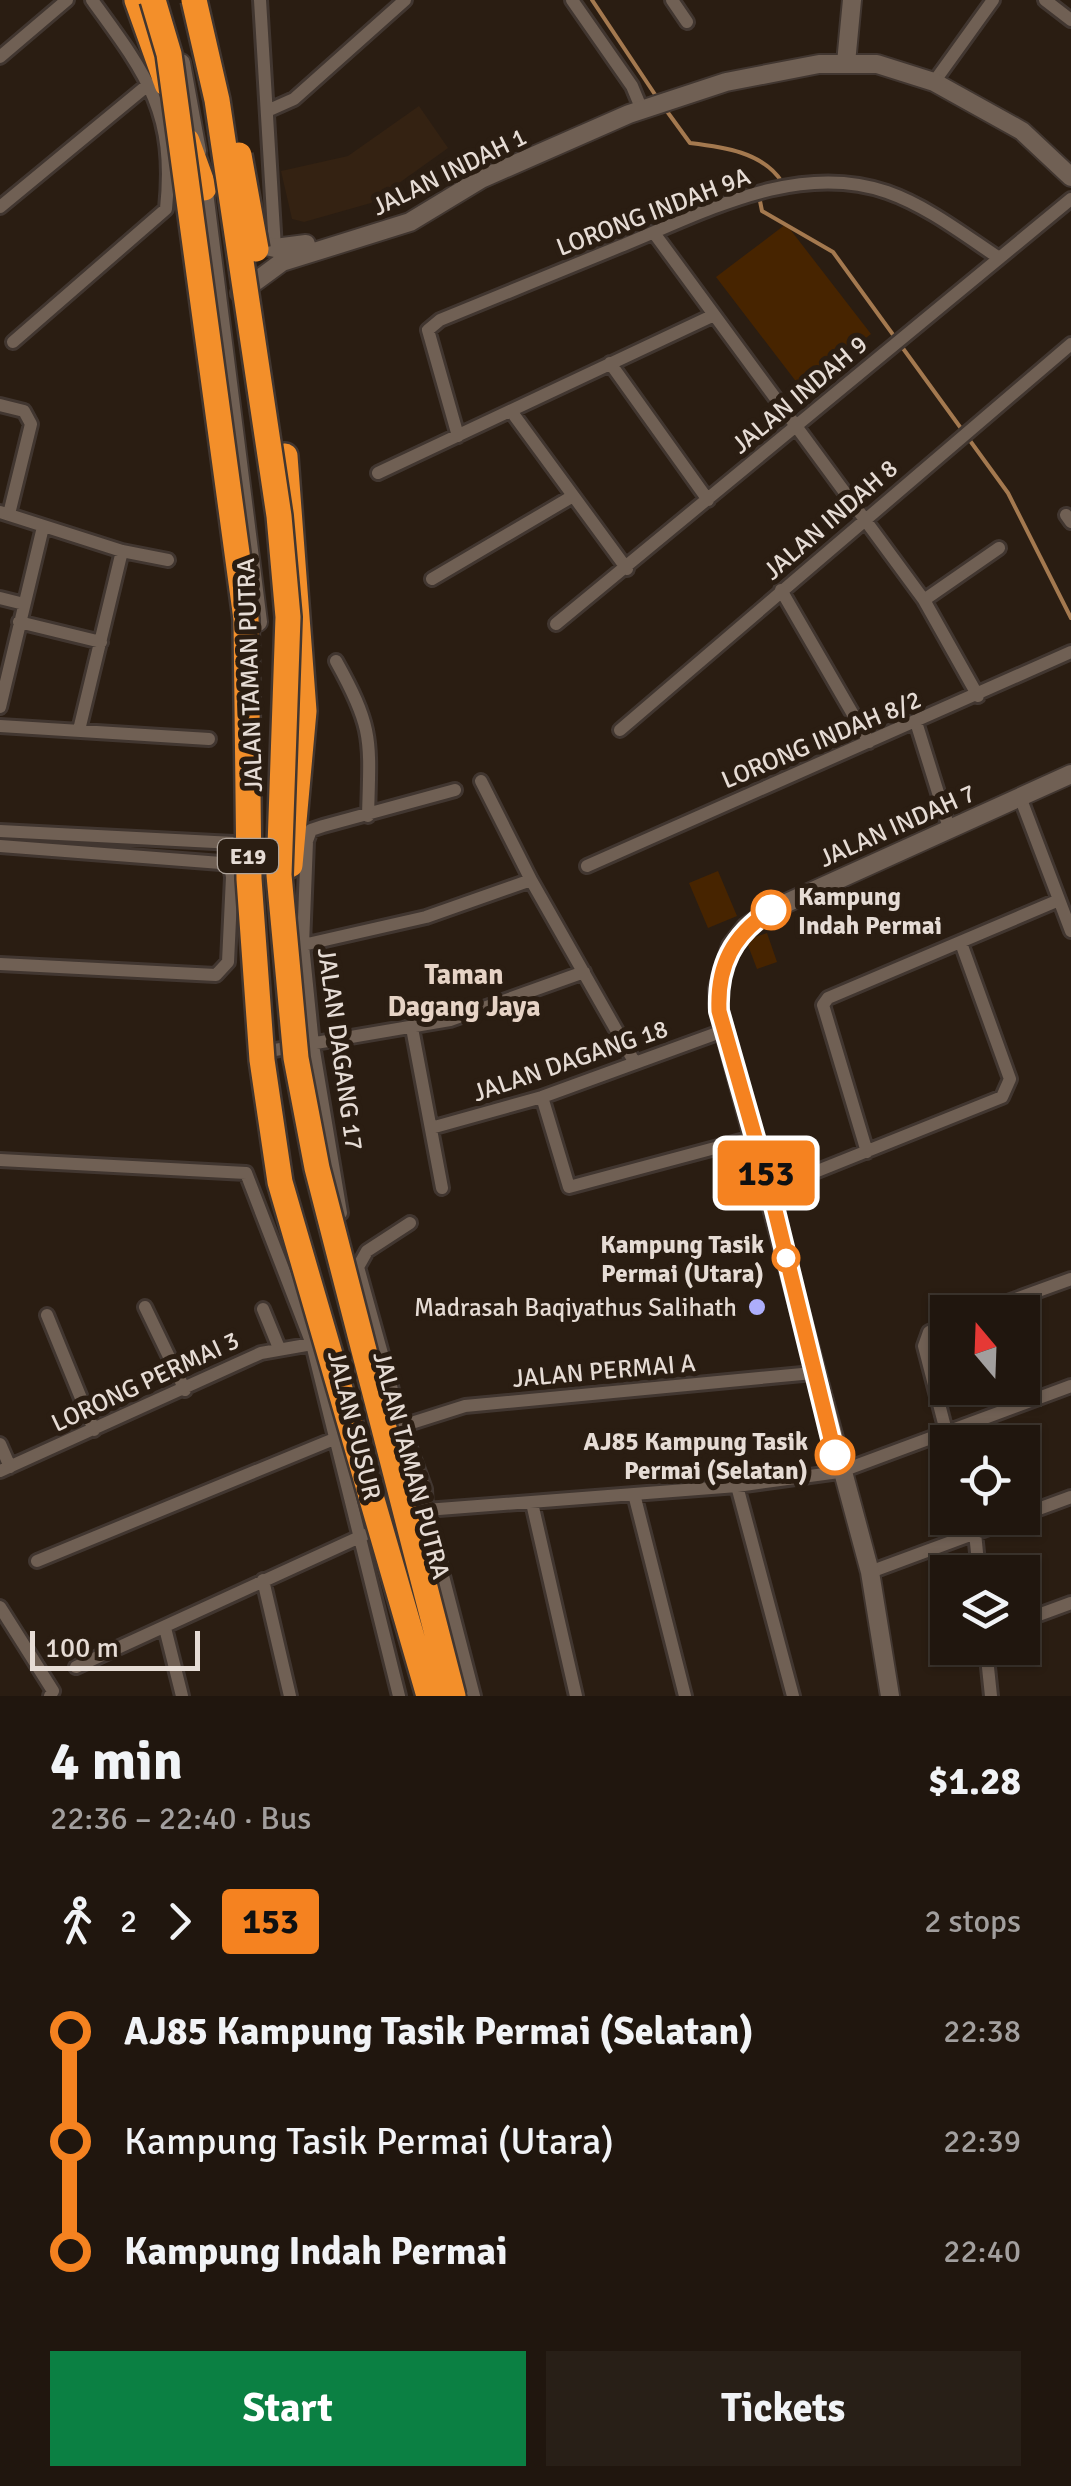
<!DOCTYPE html>
<html lang="en">
<head>
<meta charset="utf-8">
<style>
	:root { --surface:#20160e; --page:#281f17; --text:#f1f3f6; --muted:#a29f9e; --line:#3d352e; --accent:#0b8043 }
	body { margin:0; font-family:Signika,sans-serif; background:var(--page); color:var(--text); height:100vh; display:flex; flex-direction:column; font-size:38px; white-space:nowrap }
	* { box-sizing:border-box; margin:0 }
	p { font-size:32px; color:var(--muted) }
	.icon { flex:none; width:55px; height:55px; fill:none; stroke:currentColor; stroke-width:2; stroke-linecap:round; stroke-linejoin:round }
	.map { position:relative; height:1696px; overflow:hidden }
	.sheet { display:flex; flex-direction:column; background:var(--surface); flex:1 }
	.sheet>* { flex:none }
	.badge { padding:0 20px; border-radius:8px; font-size:35px; line-height:65px }
	.needle { width:65px; rotate:341deg }
	.fabs { position:absolute; left:930px; top:1295px; display:grid; gap:20px }
	.fabs a { display:grid; place-items:center; width:110px; height:110px; border-radius:0px; background:var(--surface); box-shadow:0 2px 8px #0004,0 0 0 2px var(--line); font-size:50px }
	.scale { position:absolute; left:30px; bottom:25px; width:170px; box-sizing:border-box; padding-left:10px; border:5px solid #e6dcd5; border-top:0; font-size:28px; line-height:35px; white-space:nowrap; color:#e6dcd5; -webkit-text-stroke:8px #2a1d12; paint-order:stroke }
	.map>.badge { position:absolute; translate:-50% -50%; box-shadow:0 0 0 5px #fff }
	.legs { display:flex; align-items:center; gap:15px; height:110px; padding:0 50px; font-size:32px }
	.legs p { margin-inline-start:auto }
	.headline { display:flex; align-items:center; justify-content:space-between; height:170px; padding:0 50px }
	h1 { font-size:55px; font-weight:700; line-height:75px }
	.cta { display:flex; gap:20px; margin-top:auto; padding:20px 50px }
	.cta a { flex:1; height:115px; border-radius:0px; background:var(--accent); color:#fff; font-size:40px; font-weight:700; line-height:115px; text-align:center }
	.cta a+a { background:var(--page); color:var(--text) }
	ul { padding:0 50px; list-style:none }
	li { display:flex; align-items:center; gap:35px; height:110px; font-size:38px }
	li i { display:grid; place-items:center; width:15px; height:100%; margin:0 12px; background:currentColor }
	li i::after { content:''; width:25px; height:25px; margin:-12px; border:8px solid; border-radius:50%; background:var(--surface) }
	li p { margin-inline-start:auto }
	li:first-child i { background:linear-gradient(#0000 50%,currentColor 0) }
	li:last-child i { background:linear-gradient(currentColor 50%,#0000 0) }
	.map>svg:first-child { display:block }
</style>
</head>
<body>
<div class="map">
<svg width="1071" height="1696" viewBox="0 0 1071 1696">
	<rect width="100%" height="100%" fill="#2a1d12"/>
	<path fill="#342212" d="M419 106 448 148 371 203 304 222 292 219 281 171 348 156Z"/>
	<path fill="#472400" d="M786 224 871 334 801 388 716 277Z
		M718 871 737 916 708 928 689 883Z
		M767 933 777 962 757 969 746 940Z"/>
	<g fill="none" stroke-linecap="round" stroke-linejoin="round">
		<path stroke="#a4794f" stroke-width="4" d="M592 0 658 99
			M666 110 690 143C723 147 763 152 782 182
			M759 196 762 211 833 252 1008 493 1071 618"/>
		<defs>
			<path id="street" d="M260 0 275 248
				M572 0 632 86 642 110
				M672 0 687 22
				M1045 0 1071 20
				M0 57 67 0
				M934 82 993 0
				M267 111 294 99 405 0
				M0 207 149 84
				M654 233 924 600 978 696
				M13 342 166 209C176 113 147 75 92 0
				M610 363 708 500
				M0 405 24 411 31 424 9 514
				M511 411 627 569
				M458 436 428 330 440 320C499 296 557 272 616 248 699 215 795 160 887 192 927 206 963 234 999 258
				M378 473 714 315
				M0 512 122 551 168 560
				M1066 515 1071 522
				M432 579 573 496
				M781 590 869 742
				M0 598 24 604
				M924 600 999 548
				M19 622 101 642
				M556 624 1071 199
				M336 661C374 729 370 740 368 816
				M0 707 43 527
				M916 722 949 828
				M0 726 209 739
				M79 730 122 551
				M620 730 1071 344
				M481 781 531 880 635 1063
				M1020 797 1071 931
				M0 831 234 843 250 851
				M0 846 221 863 230 866 232 877 228 962 216 975 0 964
				M587 866 1071 652
				M303 945 426 917 531 880
				M412 1028 442 1188
				M269 1051 450 1020 584 972
				M542 1097 569 1187 756 1137
				M431 1128 542 1097 723 1031
				M867 1152 823 1005 828 998 1059 900
				M0 1160 246 1173 312 1344 399 1696
				M770 1190 1002 1097 1010 1079 961 943
				M341 1213 313 1045 303 945 307 841 311 830 323 826 455 790
				M410 1223 367 1251 358 1267 402 1426 425 1489 426 1510 474 1696
				M145 1307 185 1390
				M263 1309 279 1348
				M980 1312 1071 1279
				M47 1315 94 1430
				M402 1426 465 1406 813 1373
				M947 1435 924 1346 929 1332 948 1324
				M0 1444 10 1467
				M0 1471 261 1353 312 1344
				M737 1486 793 1696
				M634 1494 685 1696
				M532 1503 576 1696
				M402 1504 426 1510 737 1486 839 1472 1071 1386
				M1022 1515 1071 1497
				M975 1533 979 1572
				M37 1561 334 1439
				M870 1572 1016 1518
				M263 1580 290 1696
				M0 1607 53 1691 50 1696
				M1022 1621 1071 1603
				M165 1628 182 1696
				M986 1648 991 1696
				M76 1667 364 1535"/>
			<path id="secondary" d="M181 63 197 151
				M846 63 852 0
				M202 176 258 622
				M249 242 275 248 306 244
				M240 293 282 262 410 222 481 179 629 114 726 82 819 64H877L934 82 1022 131 1071 177
				M890 1696 870 1572 719 1011 718 989 731 946 746 927 771 910 1071 774"/>
			<path id="highway" d="M137 0 167 84
				M187 141 204 188
				M285 456 304 711 290 865"/>
		</defs>
		<use href="#street" stroke="#413630" stroke-width="18"/>
		<use href="#secondary" stroke="#413630" stroke-width="22"/>
		<use href="#highway" stroke="#413630" stroke-width="30"/>
		<use href="#street" stroke="#706054" stroke-width="12"/>
		<use href="#secondary" stroke="#706054" stroke-width="18"/>
		<use href="#highway" stroke="#f38f2a" stroke-width="25"/>
		<defs>
			<path id="highway-bridge" d="M153 0 169 54 246 619 249 879 262 1060 280 1182 429 1696
				M194 0 217 100 279 516 288 617 279 875 296 1058 317 1168 453 1696
				M239 155 256 249"/>
		</defs>
		<use href="#highway-bridge" stroke="#413630" stroke-width="30" stroke-linecap="butt"/>
		<use href="#highway-bridge" stroke="#f38f2a" stroke-width="25"/>
	</g>
	<g fill="none" stroke-linecap="round" stroke-linejoin="round">
		<defs>
			<path id="line-1" d="M771 910C733 935 717 965 719 1011L770 1190 835 1455"/>
		</defs>
		<use href="#line-1" stroke="#fff" stroke-width="22"/>
		<use href="#line-1" stroke="#f58220" stroke-width="15"/>
	</g>
	<g fill="#fff" stroke="#f58220" stroke-width="5">
		<circle cx="771" cy="910" r="18"/>
		<circle cx="786" cy="1258" r="12"/>
		<circle cx="835" cy="1455" r="18"/>
	</g>
	<circle fill="#adaefb" stroke="#2a1d12" stroke-width="4" cx="757" cy="1307" r="10"/>
	<g text-anchor="middle" stroke-width="10" stroke-linejoin="round" paint-order="stroke">
		<rect fill="#2a1d12" stroke="#aea39a" stroke-width="2.5" x="218" y="839" width="60" height="34" rx="8"/>
		<g font-size="22" font-weight="bold" fill="#e6dcd5">
			<text x="248" y="864">E19</text>
		</g>
		<g font-size="25" fill="#e6dcd5" stroke="#2a1d12">
			<text transform="translate(449 171) rotate(-26)" y="9">JALAN INDAH 1</text>
			<text transform="translate(653 211) rotate(-21)" y="9">LORONG INDAH 9A</text>
			<text transform="translate(799 394) rotate(-40)" y="9">JALAN INDAH 9</text>
			<text transform="translate(830 519) rotate(-41)" y="9">JALAN INDAH 8</text>
			<text transform="translate(249 675) rotate(-92)" y="9">JALAN TAMAN PUTRA</text>
			<text transform="translate(821 739) rotate(-23)" y="9">LORONG INDAH 8/2</text>
			<text transform="translate(897 825) rotate(-24)" y="9">JALAN INDAH 7</text>
			<text transform="translate(341 1049) rotate(82)" y="9">JALAN DAGANG 17</text>
			<text transform="translate(570 1060) rotate(-19)" y="9">JALAN DAGANG 18</text>
			<text transform="translate(604 1370) rotate(-5)" y="9">JALAN PERMAI A</text>
			<text transform="translate(145 1381) rotate(-25)" y="9">LORONG PERMAI 3</text>
			<text transform="translate(355 1425) rotate(76)" y="9">JALAN SUSUR</text>
			<text transform="translate(412 1465) rotate(75)" y="9">JALAN TAMAN PUTRA</text>
		</g>
		<g font-size="25" font-weight="bold" fill="#e6dcd5" stroke="#2a1d12" text-anchor="end">
			<text x="798" y="905" text-anchor="start">Kampung<tspan x="798" dy="29">Indah Permai</tspan></text>
			<text x="764" y="1253">Kampung Tasik<tspan x="764" dy="29">Permai (Utara)</tspan></text>
			<text x="808" y="1450">AJ85 Kampung Tasik<tspan x="808" dy="29">Permai (Selatan)</tspan></text>
		</g>
		<g font-size="25" fill="#e6dcd5" stroke="#2a1d12" text-anchor="end">
			<text x="737" y="1316">Madrasah Baqiyathus Salihath</text>
		</g>
		<g font-size="28" font-weight="bold" fill="#e6d3c5" stroke="#2a1d12">
			<text x="464" y="984">Taman<tspan x="464" dy="32">Dagang Jaya</tspan></text>
		</g>
	</g>
</svg>
<div class="fabs">
<a><svg class="needle" viewBox="-14 -14 28 28"><path d="M0-13l5 13h-10z" fill="#e53935"/><path d="M0 13l5-13h-10z" fill="#a29f9e"/></svg></a>
<a><svg class="icon" aria-label="locate" viewBox="0 0 24 24"><circle cx="12" cy="12" r="6"/><path d="M12 2v4M12 18v4M2 12h4M18 12h4"/></svg></a>
<a><svg class="icon" aria-label="layers" viewBox="0 0 24 24"><path d="M12 4l9 5-9 5-9-5zM3 14l9 5 9-5"/></svg></a>
</div>
<div class="scale">100 m</div>
<b class="badge" style="left:766px;top:1173px;background:#f58220;color:#111">153</b>
</div>
<section class="sheet">
<div class="headline"><div><h1>4 min</h1><p>22:36 – 22:40 · Bus</p></div><b>$1.28</b></div>
<div class="legs"><svg class="icon" aria-label="walk" viewBox="0 0 24 24"><circle cx="13" cy="4" r="2"/><path d="M13 8l-2 6 4 7M11 14l-3 7M7 12l3-4h3l4 4"/></svg>2<svg class="icon" aria-label="forward" viewBox="0 0 24 24"><path d="M9 5l7 7-7 7"/></svg><b class="badge" style="background:#f58220;color:#111">153</b><p>2 stops</p></div>
<ul>
<li><i style="color:#f58220"></i><b>AJ85 Kampung Tasik Permai (Selatan)</b><p>22:38</p></li>
<li><i style="color:#f58220"></i><span>Kampung Tasik Permai (Utara)</span><p>22:39</p></li>
<li><i style="color:#f58220"></i><b>Kampung Indah Permai</b><p>22:40</p></li>
</ul>
<div class="cta"><a>Start</a><a>Tickets</a></div>
</section>
</body>
</html>
